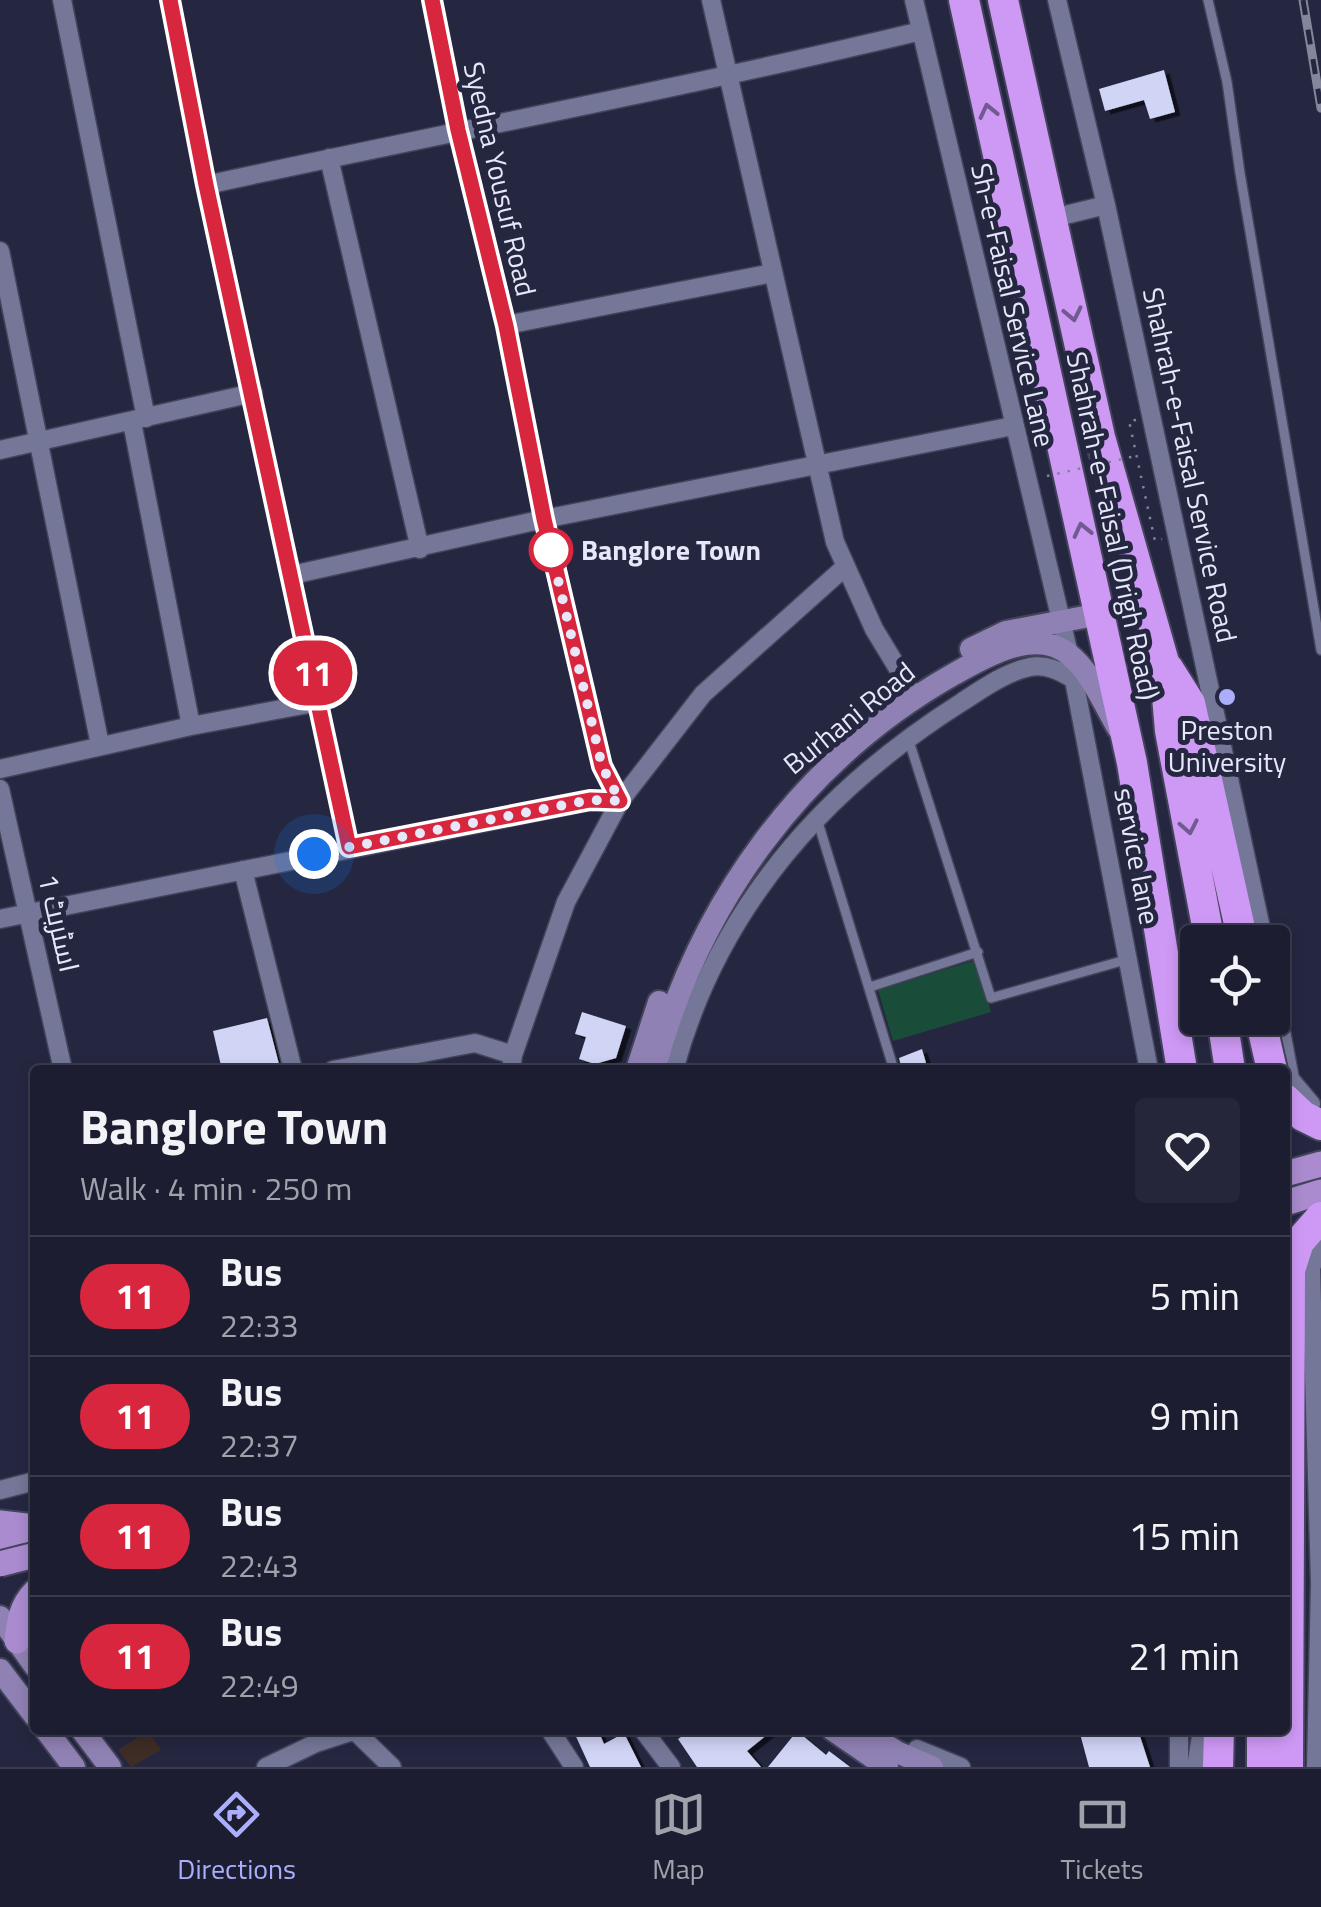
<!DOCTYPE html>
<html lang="en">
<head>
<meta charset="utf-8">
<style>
	:root { --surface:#1c1d31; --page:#252639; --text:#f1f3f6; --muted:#a0a2ab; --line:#3a3b4d; --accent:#abaffb }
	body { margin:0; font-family:"Titillium Web",Cairo,sans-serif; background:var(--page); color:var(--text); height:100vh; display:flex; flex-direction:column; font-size:38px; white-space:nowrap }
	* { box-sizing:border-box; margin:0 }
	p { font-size:32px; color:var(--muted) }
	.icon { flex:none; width:55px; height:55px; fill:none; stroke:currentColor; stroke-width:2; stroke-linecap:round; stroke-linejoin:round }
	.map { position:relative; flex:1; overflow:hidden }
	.sheet { position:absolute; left:30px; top:1065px; width:1260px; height:670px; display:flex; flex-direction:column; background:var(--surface); border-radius:10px; box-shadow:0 5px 15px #0003,0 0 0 2px var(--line) }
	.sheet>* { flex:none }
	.badge { padding:0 20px; border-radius:32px; font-size:35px; line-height:65px }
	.tools { position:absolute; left:1180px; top:925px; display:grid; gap:20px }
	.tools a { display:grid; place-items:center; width:110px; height:110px; border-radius:10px; background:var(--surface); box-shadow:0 5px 15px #0003,0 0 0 2px var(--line); font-size:50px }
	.you { position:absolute; width:50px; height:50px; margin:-25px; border:8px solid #fff; border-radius:50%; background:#1a73e8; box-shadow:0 0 0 15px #1a73e833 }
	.map>.badge { position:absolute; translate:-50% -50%; box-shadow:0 0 0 5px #fff }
	.round { display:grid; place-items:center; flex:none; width:105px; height:105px; border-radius:10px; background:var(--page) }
	.headline { display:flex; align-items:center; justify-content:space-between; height:170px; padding:0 50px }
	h1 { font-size:48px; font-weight:700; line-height:75px }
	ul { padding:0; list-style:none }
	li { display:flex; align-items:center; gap:30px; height:120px; padding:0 50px; border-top:2px solid var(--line) }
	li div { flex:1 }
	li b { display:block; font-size:38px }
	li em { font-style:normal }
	li .badge { min-width:110px; font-weight:700; text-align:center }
	.tabs { display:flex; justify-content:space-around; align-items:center; height:140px; border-top:2px solid var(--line); background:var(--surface); font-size:28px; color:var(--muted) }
	.tabs a { display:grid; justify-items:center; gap:5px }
	.tabs .selected { color:var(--accent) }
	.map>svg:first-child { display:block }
</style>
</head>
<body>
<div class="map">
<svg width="1321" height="1767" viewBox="0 0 1321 1767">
	<defs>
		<filter id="shadow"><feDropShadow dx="5.5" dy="3.5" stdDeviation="0" flood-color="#0009"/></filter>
	</defs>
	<rect width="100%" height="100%" fill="#252741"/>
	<path fill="#3e2d24" d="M148 1731 161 1750 131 1767 118 1750Z"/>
	<path fill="#194d39" d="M976 960 991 1012 893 1041 878 990Z"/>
	<path fill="#d0d4f5" filter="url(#shadow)" d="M1164 70 1175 112 1150 119 1144 100 1105 111 1099 89Z
		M582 1012 626 1026 616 1058 595 1064 579 1059 586 1037 575 1034Z
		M267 1018 280 1068 222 1070 213 1031Z
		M922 1049 928 1070H902L899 1058Z
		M573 1730H598L604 1744 624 1733 641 1767H590Z
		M691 1730H773L747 1751 761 1767H697L678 1739Z
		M1079 1730H1138L1150 1767H1089Z
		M797 1731 826 1755 829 1751 850 1767H768Z"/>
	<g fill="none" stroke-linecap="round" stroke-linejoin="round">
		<defs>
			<path id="lane" d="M1208 0 1227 82 1240 173 1321 650
				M909 741 991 998 1129 959
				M817 819 894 1070
				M870 987 978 952"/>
			<path id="street" d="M62 0 146 418
				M170 0 206 185 349 847
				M711 0 835 542 874 629 908 685
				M914 0 1069 654 1149 1070
				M1057 0 1106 205 1264 942
				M329 158 420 549
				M206 185C444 133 684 88 921 31
				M1053 218 1106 205
				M0 251 100 745
				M506 325 773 273
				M132 422 191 726
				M0 450 253 393
				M292 575 544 519 1013 426
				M0 769 191 726 319 702
				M0 789 63 1070
				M243 870 293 1070
				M0 919 590 801H620L602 766 544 519 506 325 458 130 432 0
				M1272 983 1290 1079 1311 1104
				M333 1070 475 1043 513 1055
				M511 1070 513 1055 566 902 620 801 703 694 845 567
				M674 1070C691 1007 720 945 757 892 811 814 883 752 962 702 982 689 1006 672 1030 667 1046 664 1060 671 1073 679
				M0 1490 35 1481
				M354 1730 392 1767
				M550 1730 574 1767
				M643 1730 671 1767
				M1179 1730V1767
				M917 1749 961 1767
				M266 1767 316 1743 356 1730
				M1196 1767 1202 1730
				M1316 1767 1320 1583 1311 1268 1321 1242"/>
			<path id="secondary" d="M971 649 1006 632 1100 614
				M637 1070 659 1002
				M654 1070C699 903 802 760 954 674 981 659 1021 635 1054 646 1085 657 1102 701 1118 728
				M0 1617 35 1666
				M0 1670 35 1716
				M46 1730 74 1767
				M82 1730 110 1767
				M833 1730 887 1767
				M860 1730 897 1752 932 1767"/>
			<path id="primary" d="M1285 1174 1321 1164
				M1285 1203 1321 1192
				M0 1523 35 1527
				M0 1546 35 1537
				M17 1641C19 1622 21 1606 35 1592"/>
			<path id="highway" d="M964 0 1132 763 1182 1070
				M1003 0 1100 437 1164 662 1170 731 1210 942
				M1168 668 1190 703 1243 942
				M1222 1018 1230 1070
				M1285 1099 1303 1116 1321 1125
				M1218 1767 1219 1730
				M1262 1767V1730
				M1288 1767 1290 1270 1299 1242 1321 1217"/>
		</defs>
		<use href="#lane" stroke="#43435a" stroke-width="12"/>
		<use href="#street" stroke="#43435a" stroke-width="21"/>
		<use href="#secondary" stroke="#43435a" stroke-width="26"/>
		<use href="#primary" stroke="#43435a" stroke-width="29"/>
		<use href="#highway" stroke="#43435a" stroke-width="34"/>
		<path stroke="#808298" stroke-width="2.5" stroke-dasharray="2.5 8" stroke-linecap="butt" d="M1136 420 1129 421 1155 541 1162 539"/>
		<use href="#lane" stroke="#747797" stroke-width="9"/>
		<use href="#street" stroke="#747797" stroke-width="18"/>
		<use href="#secondary" stroke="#8f81b3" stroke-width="22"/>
		<use href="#primary" stroke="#aa8bcf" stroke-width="25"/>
		<use href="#highway" stroke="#ce99f5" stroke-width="30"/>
		<defs>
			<path id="rail" d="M1303 0 1321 108"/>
		</defs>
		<use href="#rail" stroke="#84869c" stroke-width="9"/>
		<use href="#rail" stroke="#252741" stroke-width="5" stroke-dasharray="15" stroke-linecap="butt"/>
		<defs>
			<path id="primary-bridge" d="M0 1564 35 1555"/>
			<path id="highway-bridge" d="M1260 1018 1272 1070"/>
		</defs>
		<use href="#primary-bridge" stroke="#43435a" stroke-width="29" stroke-linecap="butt"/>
		<use href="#highway-bridge" stroke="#43435a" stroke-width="34" stroke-linecap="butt"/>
		<path stroke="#808298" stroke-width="2.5" stroke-dasharray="2.5 8" stroke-linecap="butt" d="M1047 476 1136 456"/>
		<use href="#primary-bridge" stroke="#aa8bcf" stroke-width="25"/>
		<use href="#highway-bridge" stroke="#ce99f5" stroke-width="30"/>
	</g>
	<defs><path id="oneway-chevron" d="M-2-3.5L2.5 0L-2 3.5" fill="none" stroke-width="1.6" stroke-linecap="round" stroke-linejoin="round" transform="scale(2.5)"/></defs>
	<g stroke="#715a92">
		<use href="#oneway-chevron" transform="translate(988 111) rotate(-103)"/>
		<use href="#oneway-chevron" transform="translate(1073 314) rotate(78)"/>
		<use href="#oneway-chevron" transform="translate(1082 530) rotate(-103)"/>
		<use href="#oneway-chevron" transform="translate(1189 827) rotate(79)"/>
	</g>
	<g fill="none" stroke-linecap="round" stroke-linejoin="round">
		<defs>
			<path id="line" d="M170 0 206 185 349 847 590 800 620 801 602 766 544 519 506 326 458 130 432 0"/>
		</defs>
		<use href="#line" stroke="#fff" stroke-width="22"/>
		<use href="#line" stroke="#d7263d" stroke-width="15"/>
		<path stroke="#e6e8fa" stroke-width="10" stroke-dasharray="0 18" d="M314 854 590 800 620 801 602 766 551 550"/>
	</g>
	<circle fill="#fff" stroke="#d7263d" stroke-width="5" cx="551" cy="550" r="20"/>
	<circle fill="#abaffb" stroke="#252741" stroke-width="4" cx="1227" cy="697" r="10"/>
	<g text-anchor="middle" stroke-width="10" stroke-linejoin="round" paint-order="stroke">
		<g font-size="28" fill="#e6e8fa" stroke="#252741">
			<text transform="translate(500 179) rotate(77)" y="10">Syedna Yousuf Road</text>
			<text transform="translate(1013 305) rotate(77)" y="10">Sh-e-Faisal Service Lane</text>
			<text transform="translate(1190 465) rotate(78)" y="10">Shahrah-e-Faisal Service Road</text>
			<text transform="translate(1113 526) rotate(78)" y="10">Shahrah-e-Faisal (Drigh Road)</text>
			<text transform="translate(849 718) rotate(-39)" y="10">Burhani Road</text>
			<text transform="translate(1137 856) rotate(79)" y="10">service lane</text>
			<text transform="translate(59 923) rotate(77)" y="10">اسٹریٹ 1</text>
		</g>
		<g font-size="28" font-weight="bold" fill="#e6e8fa" stroke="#252741" text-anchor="start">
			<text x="581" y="560">Banglore Town</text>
		</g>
		<g font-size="28" fill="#e6e8fa" stroke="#252741">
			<text x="1227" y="740">Preston<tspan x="1227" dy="32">University</tspan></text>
		</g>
	</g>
</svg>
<div class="tools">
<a><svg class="icon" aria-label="locate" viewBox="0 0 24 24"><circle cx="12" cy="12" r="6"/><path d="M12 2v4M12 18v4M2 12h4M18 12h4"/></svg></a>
</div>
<div class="you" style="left:314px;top:854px"></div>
<b class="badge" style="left:313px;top:673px;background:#d7263d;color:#fff">11</b>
<section class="sheet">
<div class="headline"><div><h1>Banglore Town</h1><p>Walk · 4 min · 250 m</p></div><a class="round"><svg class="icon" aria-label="heart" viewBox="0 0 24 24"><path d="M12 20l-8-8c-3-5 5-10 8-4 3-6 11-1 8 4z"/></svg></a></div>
<ul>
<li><span class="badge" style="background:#d7263d;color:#fff">11</span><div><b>Bus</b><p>22:33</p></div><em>5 min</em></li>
<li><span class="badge" style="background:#d7263d;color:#fff">11</span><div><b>Bus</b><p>22:37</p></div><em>9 min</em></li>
<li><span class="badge" style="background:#d7263d;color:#fff">11</span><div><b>Bus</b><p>22:43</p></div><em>15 min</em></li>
<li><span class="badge" style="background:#d7263d;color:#fff">11</span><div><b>Bus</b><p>22:49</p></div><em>21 min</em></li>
</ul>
</section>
</div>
<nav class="tabs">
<a class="selected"><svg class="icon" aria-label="directions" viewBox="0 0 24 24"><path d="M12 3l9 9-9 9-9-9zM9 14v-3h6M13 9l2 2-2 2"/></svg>Directions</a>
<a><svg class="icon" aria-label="map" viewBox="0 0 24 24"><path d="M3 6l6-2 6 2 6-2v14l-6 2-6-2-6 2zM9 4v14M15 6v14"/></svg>Map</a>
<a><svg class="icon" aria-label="tickets" viewBox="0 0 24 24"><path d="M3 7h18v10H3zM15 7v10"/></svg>Tickets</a>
</nav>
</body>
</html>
